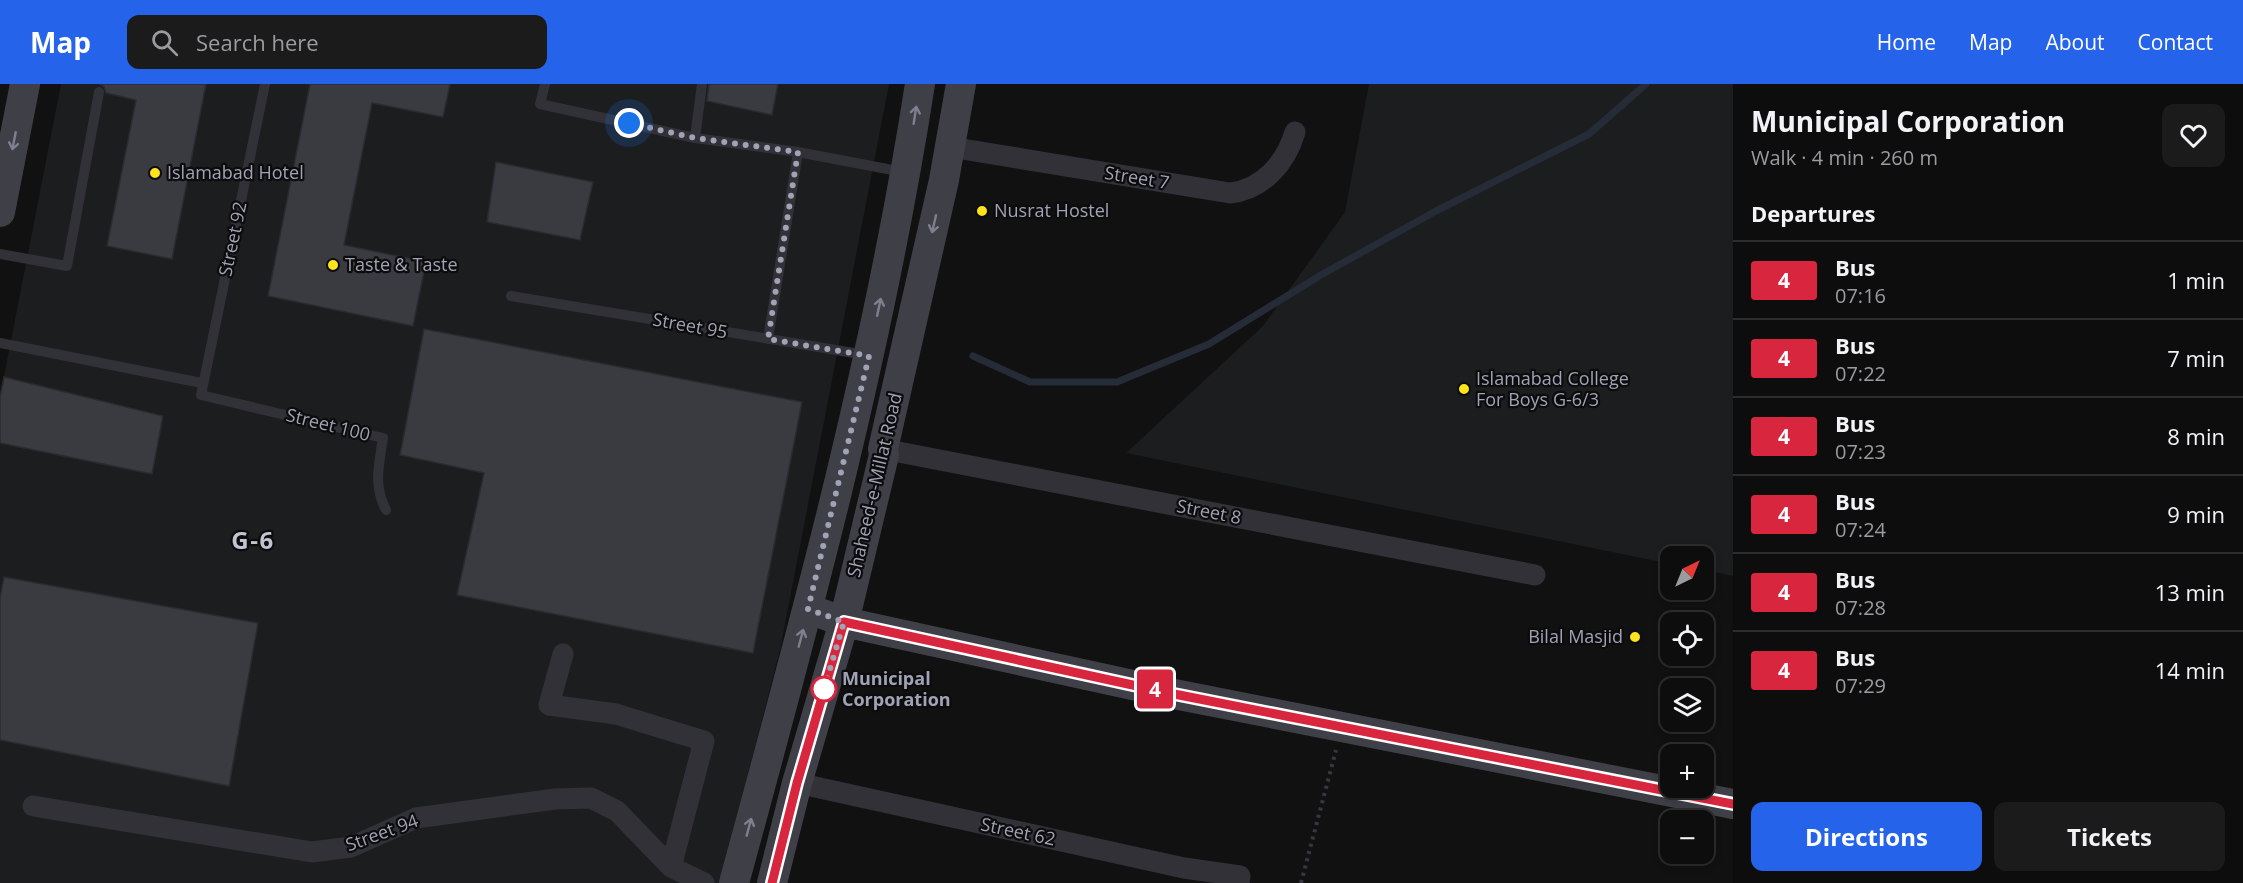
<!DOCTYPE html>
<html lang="en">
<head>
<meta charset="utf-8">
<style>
	:root { --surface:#0d0d0e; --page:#1b1b1c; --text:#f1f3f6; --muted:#9a9c9e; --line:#2d2d2e; --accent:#2563eb }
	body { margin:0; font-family:"Open Sans",sans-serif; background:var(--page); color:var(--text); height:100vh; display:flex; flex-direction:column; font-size:22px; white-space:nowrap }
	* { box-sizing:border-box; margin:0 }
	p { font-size:20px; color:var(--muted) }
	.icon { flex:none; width:33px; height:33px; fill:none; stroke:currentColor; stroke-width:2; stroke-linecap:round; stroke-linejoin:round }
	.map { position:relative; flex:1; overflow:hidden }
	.panel { display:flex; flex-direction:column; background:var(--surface); width:510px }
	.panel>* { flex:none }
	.badge { padding:0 12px; border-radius:4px; font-size:21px; line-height:39px }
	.needle { width:39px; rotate:43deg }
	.tools { position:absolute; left:1660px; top:462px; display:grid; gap:12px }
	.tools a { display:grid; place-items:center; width:54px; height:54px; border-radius:12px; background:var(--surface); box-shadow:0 3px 9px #0003,0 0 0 2px var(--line); font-size:30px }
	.you { position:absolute; width:30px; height:30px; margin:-15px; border:4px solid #fff; border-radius:50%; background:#1a73e8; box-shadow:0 0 0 9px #1a73e833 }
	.map>.badge { position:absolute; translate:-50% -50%; box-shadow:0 0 0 3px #fff }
	h2 { padding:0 18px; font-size:22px; line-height:54px }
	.round { display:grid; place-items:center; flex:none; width:63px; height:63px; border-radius:12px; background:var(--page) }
	.head { display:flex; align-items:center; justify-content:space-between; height:102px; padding:0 18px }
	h1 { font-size:28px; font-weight:700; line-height:45px }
	.action { display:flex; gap:12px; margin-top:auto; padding:12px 18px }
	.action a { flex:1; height:69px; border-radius:12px; background:var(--accent); color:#fff; font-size:24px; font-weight:700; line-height:69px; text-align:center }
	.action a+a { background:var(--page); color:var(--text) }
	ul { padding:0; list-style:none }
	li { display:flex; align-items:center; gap:18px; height:78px; padding:0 18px; border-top:2px solid var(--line) }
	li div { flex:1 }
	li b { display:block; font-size:22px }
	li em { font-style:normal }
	li .badge { min-width:66px; font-weight:700; text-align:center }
	header { display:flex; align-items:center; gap:36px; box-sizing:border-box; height:84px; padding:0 30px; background:var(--accent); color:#fff }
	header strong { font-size:28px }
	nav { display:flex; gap:33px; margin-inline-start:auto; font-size:21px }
	.search { width:420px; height:54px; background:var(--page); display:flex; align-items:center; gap:15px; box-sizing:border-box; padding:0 21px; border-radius:12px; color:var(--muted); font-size:22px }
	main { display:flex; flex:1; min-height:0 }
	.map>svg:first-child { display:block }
</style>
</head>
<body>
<header>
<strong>Map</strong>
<div class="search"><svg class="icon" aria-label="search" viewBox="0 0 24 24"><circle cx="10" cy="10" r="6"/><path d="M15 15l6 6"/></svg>Search here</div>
<nav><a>Home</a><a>Map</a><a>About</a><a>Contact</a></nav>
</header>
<main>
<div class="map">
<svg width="1733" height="799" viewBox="0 0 1733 799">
	<rect width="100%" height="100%" fill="#111112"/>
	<path fill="#1c1d1f" d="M61 0H889L780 566 720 799H0V313Z
		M1369 0H1733V492L1704 486V472H1671V480L1126 369 1263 242 1345 128Z"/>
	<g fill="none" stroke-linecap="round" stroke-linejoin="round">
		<path stroke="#262c37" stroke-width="7" d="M973 272 1030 298H1117L1209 260 1321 191 1436 127 1589 50 1646 0"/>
	</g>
	<path fill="#3a3a41" stroke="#2b2a2f" stroke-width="1.5" d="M206 0 172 175 107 162 136 16 106 9 104 3 100 0Z
		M310 0H450L443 33 372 19 344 161 426 178 413 242 268 212Z
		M709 0H778L772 31 707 17Z
		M496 78 593 98 580 156 487 138Z
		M424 245 802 318 753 569 457 511 484 389 400 371Z
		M4 293 163 332 152 390 0 359V313Z
		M4 493 258 539 229 702 0 656V514Z"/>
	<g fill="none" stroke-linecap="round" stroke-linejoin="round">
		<path stroke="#37383f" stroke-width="4" stroke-dasharray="3 4.5" stroke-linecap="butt" d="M1301 799 1336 666"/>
		<path stroke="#323138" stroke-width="10" d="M265 0 201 311 383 354C379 381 373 401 386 426
			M545 0 540 20 695 54 798 68 903 88
			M695 54 702 0
			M0 170 67 182 99 8
			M511 212 866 271
			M768 255 798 68
			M0 259 202 299"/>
		<path stroke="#323138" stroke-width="21" d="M950 63 1230 109C1262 106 1286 79 1295 48
			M883 365 1535 491
			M563 570 549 621 616 630 704 657 671 783
			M797 699 1184 784 1240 792 1239 799
			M33 722 312 768 351 763 416 734 555 715 591 714 617 727 671 783 704 799"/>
		<path stroke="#3f3f48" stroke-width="30" d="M0 128 25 0
			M809 525 844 538 1174 610 1733 720
			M734 799C806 535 878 271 920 0
			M772 799 797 699 844 538 884 371 883 365 944 96 961 0"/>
	</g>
	<defs><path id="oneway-shaft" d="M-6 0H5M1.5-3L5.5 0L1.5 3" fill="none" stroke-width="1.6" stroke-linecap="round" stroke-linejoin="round" transform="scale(1.5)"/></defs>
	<g stroke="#7e7f8f">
		<use href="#oneway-shaft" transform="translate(915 31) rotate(-81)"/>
		<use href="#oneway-shaft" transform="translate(14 57) rotate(101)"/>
		<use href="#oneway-shaft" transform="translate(934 140) rotate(103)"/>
		<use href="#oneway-shaft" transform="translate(879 223) rotate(-78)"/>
		<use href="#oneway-shaft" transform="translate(801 554) rotate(-75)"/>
		<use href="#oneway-shaft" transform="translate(749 743) rotate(-75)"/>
	</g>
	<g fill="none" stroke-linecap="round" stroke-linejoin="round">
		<defs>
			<path id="line" d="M772 799 797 699 844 538 1174 610 1733 720"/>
		</defs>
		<use href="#line" stroke="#fff" stroke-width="14"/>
		<use href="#line" stroke="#d7263d" stroke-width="9"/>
		<path stroke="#a0a2b5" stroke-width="6" stroke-dasharray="0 10.8" d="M629 39 695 54 798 68 768 255 869 272 808 525 844 538 824 605"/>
	</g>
	<g fill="#ffe31c" stroke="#0c0c0d" stroke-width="2">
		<circle cx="155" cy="89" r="6"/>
		<circle cx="982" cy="127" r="6"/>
		<circle cx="333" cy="181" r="6"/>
		<circle cx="1464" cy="305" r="6"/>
		<circle cx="1635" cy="553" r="6"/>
	</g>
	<circle fill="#fff" stroke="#d7263d" stroke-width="3" cx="824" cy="605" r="12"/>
	<g text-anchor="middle" stroke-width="4.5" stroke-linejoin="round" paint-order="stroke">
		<g font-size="18" fill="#a0a2b5" stroke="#0c0c0d" text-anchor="start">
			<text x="167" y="95">Islamabad Hotel</text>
			<text x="994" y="133">Nusrat Hostel</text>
			<text x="345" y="187">Taste &amp; Taste</text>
			<text x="1476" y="301">Islamabad College<tspan x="1476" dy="21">For Boys G-6/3</tspan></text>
			<text x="1623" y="559" text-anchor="end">Bilal Masjid</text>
		</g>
		<g font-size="18" fill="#a0a2b5" stroke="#0c0c0d">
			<text transform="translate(1137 94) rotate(9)" y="6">Street 7</text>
			<text transform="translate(233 155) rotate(-78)" y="6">Street 92</text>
			<text transform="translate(690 242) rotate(10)" y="6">Street 95</text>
			<text transform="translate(328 341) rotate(14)" y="6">Street 100</text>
			<text transform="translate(875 401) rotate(-77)" y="6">Shaheed-e-Millat Road</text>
			<text transform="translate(1209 428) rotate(11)" y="6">Street 8</text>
			<text transform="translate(1018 748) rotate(12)" y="6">Street 62</text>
			<text transform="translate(382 749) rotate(-20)" y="6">Street 94</text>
		</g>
		<g font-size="18" font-weight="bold" fill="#a0a2b5" stroke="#0c0c0d" text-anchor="start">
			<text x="842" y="601">Municipal<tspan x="842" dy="21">Corporation</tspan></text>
		</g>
		<g font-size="24" font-weight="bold" letter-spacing="1.5" fill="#c2c3d0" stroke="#0c0c0d">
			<text x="253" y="465">G-6</text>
		</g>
	</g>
</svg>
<div class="tools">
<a><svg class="needle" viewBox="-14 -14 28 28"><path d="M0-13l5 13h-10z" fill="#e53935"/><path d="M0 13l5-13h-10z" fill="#9a9c9e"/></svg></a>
<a><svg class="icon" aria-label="locate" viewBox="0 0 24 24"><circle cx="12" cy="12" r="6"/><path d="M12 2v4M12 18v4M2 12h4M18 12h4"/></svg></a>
<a><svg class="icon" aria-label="layers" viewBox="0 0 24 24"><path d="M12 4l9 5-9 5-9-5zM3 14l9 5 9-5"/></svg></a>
<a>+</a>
<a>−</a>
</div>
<div class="you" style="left:629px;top:39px"></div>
<b class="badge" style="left:1155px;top:605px;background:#d7263d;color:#fff">4</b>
</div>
<section class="panel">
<div class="head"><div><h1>Municipal Corporation</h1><p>Walk · 4 min · 260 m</p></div><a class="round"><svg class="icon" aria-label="heart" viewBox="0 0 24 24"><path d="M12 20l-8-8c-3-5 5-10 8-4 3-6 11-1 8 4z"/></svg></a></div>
<h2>Departures</h2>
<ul>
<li><span class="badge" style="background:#d7263d;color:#fff">4</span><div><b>Bus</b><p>07:16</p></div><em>1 min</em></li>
<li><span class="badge" style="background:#d7263d;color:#fff">4</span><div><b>Bus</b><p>07:22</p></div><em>7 min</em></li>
<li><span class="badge" style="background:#d7263d;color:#fff">4</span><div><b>Bus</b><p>07:23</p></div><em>8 min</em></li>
<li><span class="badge" style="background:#d7263d;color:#fff">4</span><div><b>Bus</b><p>07:24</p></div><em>9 min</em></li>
<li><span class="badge" style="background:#d7263d;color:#fff">4</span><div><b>Bus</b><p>07:28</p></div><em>13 min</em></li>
<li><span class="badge" style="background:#d7263d;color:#fff">4</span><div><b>Bus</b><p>07:29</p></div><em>14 min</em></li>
</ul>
<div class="action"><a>Directions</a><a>Tickets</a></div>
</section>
</main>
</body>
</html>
